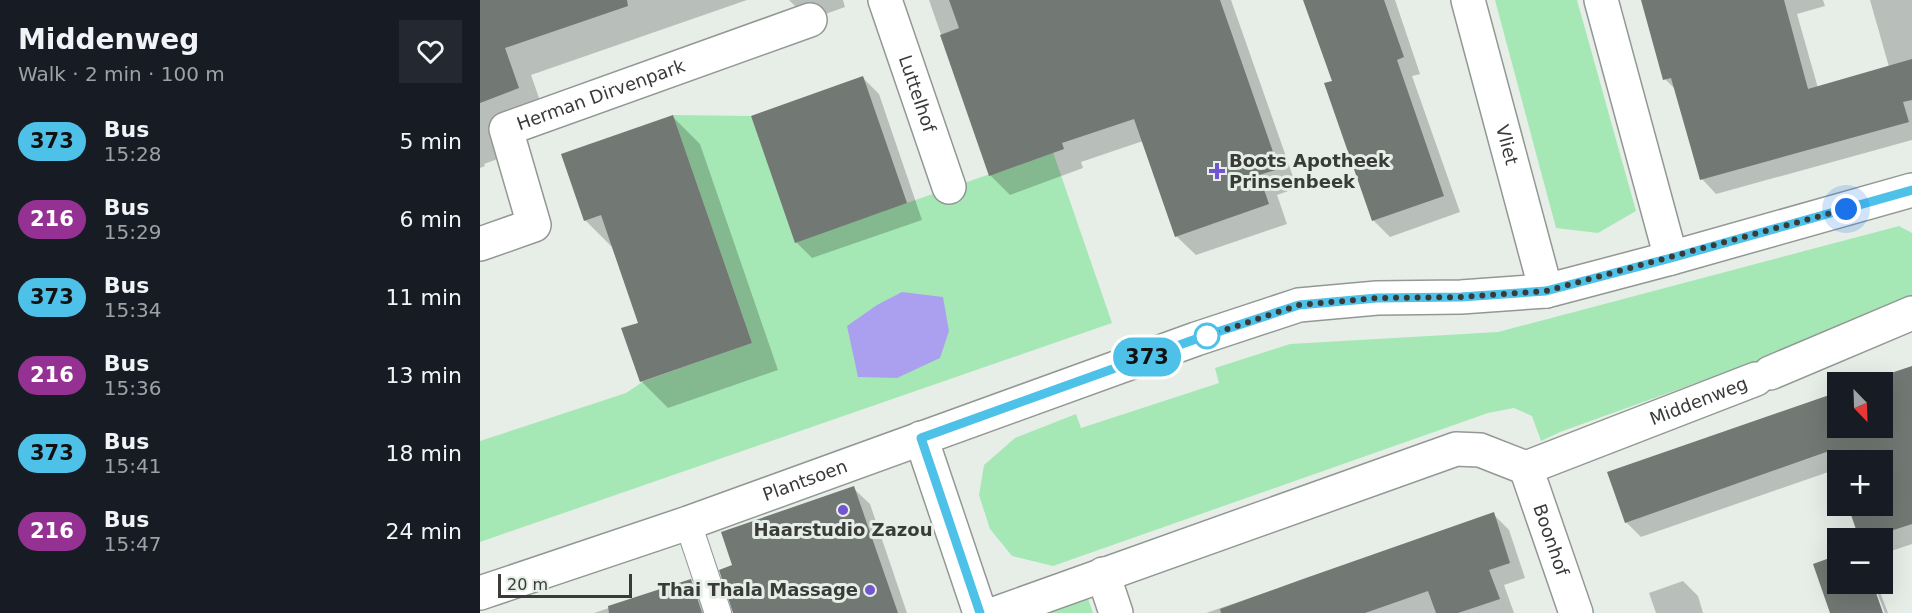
<!DOCTYPE html>
<html lang="en">
<head>
<meta charset="utf-8">
<style>
	:root { --surface:#171b24; --page:#242831; --text:#f1f3f6; --muted:#9ea1a6 }
	body { margin:0; font-family:"DejaVu Sans",sans-serif; background:var(--page); color:var(--text); height:100vh; display:flex; flex-direction:column; font-size:22px; white-space:nowrap }
	* { box-sizing:border-box; margin:0 }
	p { font-size:20px; color:var(--muted) }
	.icon { flex:none; width:33px; height:33px; fill:none; stroke:currentColor; stroke-width:2; stroke-linecap:round; stroke-linejoin:round }
	.map { position:relative; flex:1; overflow:hidden }
	.drawer { display:flex; flex-direction:column; background:var(--surface); width:480px }
	.drawer>* { flex:none }
	.badge { padding:0 12px; border-radius:20px; font-size:21px; line-height:39px }
	.needle { width:39px; rotate:157deg }
	.fabs { position:absolute; left:1347px; top:372px; display:grid; gap:12px }
	.fabs a { display:grid; place-items:center; width:66px; height:66px; border-radius:0px; background:var(--surface); box-shadow:0 6px 24px #0002; font-size:30px }
	.scale { position:absolute; left:18px; bottom:15px; width:134px; box-sizing:border-box; padding-left:6px; border:3px solid #383b38; border-top:0; font-size:16px; line-height:21px; white-space:nowrap; color:#383b38; -webkit-text-stroke:4px #e7eee8; paint-order:stroke }
	.you { position:absolute; width:30px; height:30px; margin:-15px; border:4px solid #fff; border-radius:50%; background:#1a73e8; box-shadow:0 0 0 9px #1a73e833 }
	.map>.badge { position:absolute; translate:-50% -50%; box-shadow:0 0 0 3px #fff }
	.round { display:grid; place-items:center; flex:none; width:63px; height:63px; border-radius:0px; background:var(--page) }
	.summary { display:flex; align-items:center; justify-content:space-between; height:102px; padding:0 18px }
	h1 { font-size:28px; font-weight:600; line-height:45px }
	ul { padding:0; list-style:none }
	li { display:flex; align-items:center; gap:18px; height:78px; padding:0 18px }
	li div { flex:1 }
	li b { display:block; font-size:22px }
	li em { font-style:normal }
	li .badge { min-width:66px; font-weight:700; text-align:center }
	main { display:flex; flex:1; min-height:0 }
	.map>svg:first-child { display:block }
</style>
</head>
<body>
<main>
<section class="drawer">
<div class="summary"><div><h1>Middenweg</h1><p>Walk · 2 min · 100 m</p></div><a class="round"><svg class="icon" aria-label="heart" viewBox="0 0 24 24"><path d="M12 20l-8-8c-3-5 5-10 8-4 3-6 11-1 8 4z"/></svg></a></div>
<ul>
<li><span class="badge" style="background:#4ec1e8;color:#111">373</span><div><b>Bus</b><p>15:28</p></div><em>5 min</em></li>
<li><span class="badge" style="background:#953192;color:#fff">216</span><div><b>Bus</b><p>15:29</p></div><em>6 min</em></li>
<li><span class="badge" style="background:#4ec1e8;color:#111">373</span><div><b>Bus</b><p>15:34</p></div><em>11 min</em></li>
<li><span class="badge" style="background:#953192;color:#fff">216</span><div><b>Bus</b><p>15:36</p></div><em>13 min</em></li>
<li><span class="badge" style="background:#4ec1e8;color:#111">373</span><div><b>Bus</b><p>15:41</p></div><em>18 min</em></li>
<li><span class="badge" style="background:#953192;color:#fff">216</span><div><b>Bus</b><p>15:47</p></div><em>24 min</em></li>
</ul>
</section>
<div class="map">
<svg width="1432" height="613" viewBox="0 0 1432 613">
	<rect width="100%" height="100%" fill="#e7eee8"/>
	<path fill="#a6e8b5" d="M1015 0H1097L1156 211 1118 233 1076 228Z
		M193 115 271 116 315 242 573 152 632 323 0 542V441L146 393 164 381 272 343Z
		M1419 226 1432 233V305L1080 432 1061 441 1052 416 1034 408 1008 413 573 566 532 556 510 529 499 495 504 465 535 438 596 414 601 428 739 383 735 368 810 344 1018 332Z
		M606 593 613 613H546Z"/>
	<path fill="#aba0ef" d="M422 292 463 297 469 331 460 358 417 378 378 377 367 326 397 305Z"/>
	<path fill="#0003" d="M0 0H267L51 75 65 115 34 153 4 164 5 166 0 168Z
		M309 0H363L365 7 329 20Z
		M449 0H751L817 188 797 195 807 224 716 255 696 236 663 141 601 162 603 168 530 195 510 175Z
		M825 0H915L940 74 932 76 980 212 910 237 893 220 854 82Z
		M1163 0H1343L1345 6 1317 14 1338 88 1409 67 1390 0H1432V140L1236 194 1222 179 1197 91 1185 79Z
		M383 78 399 94 442 220 332 258 316 242Z
		M193 117 220 144 298 370 188 408 161 381 160 324 132 247 105 220Z
		M1432 368V544L1402 554V538H1381L1370 506H1402V460H1358L1357 469 1161 537 1146 522 1358 428H1402V382H1389Z
		M373 488 390 504 427 613H254V566Z
		M1013 514 1029 530 1045 578 1024 585 1034 613H726Z
		M210 581 227 597 232 613H114Z
		M1203 581 1218 596 1223 613H1176L1169 593Z
		M1394 584H1397L1408 613H1405Z"/>
	<path fill="#727873" d="M0 0H147L148 6 25 48 39 88 0 103Z
		M469 0H740L799 169 779 175 789 204 695 237 654 119 582 143 584 149 509 176 460 35 479 28Z
		M823 0H904L924 57 917 60 964 196 892 221 844 83 852 81Z
		M1161 0H1304L1328 89 1432 59V100L1423 102 1429 122 1220 180 1191 78 1183 80Z
		M383 76 427 203 315 243 271 116Z
		M193 115 272 343 160 382 141 328 158 323 121 215 104 221 81 154Z
		M1432 366V524L1389 538H1379L1368 506H1402V460H1358V475L1349 451 1145 523 1127 472 1358 392V428H1402V382H1384Z
		M374 486 418 613H253L239 570 252 565 241 532Z
		M1014 512 1030 563 1009 570 1020 599 978 613H956L948 591 885 613H741L740 609 823 579Z
		M1358 555V584H1393L1403 613H1350L1333 564Z
		M211 579 222 613H129L128 606Z"/>
	<g fill="none" stroke-linecap="round" stroke-linejoin="round">
		<defs>
			<path id="service" d="M208 523 238 613"/>
			<g id="minor">
				<path id="s1" d="M405 0 469 187"/>
				<path d="M1121 0 1191 258"/>
				<path id="s2" d="M0 244 54 225 26 129 330 20"/>
				<path d="M1290 373 1432 313"/>
				<path d="M441 438 500 613"/>
				<path id="s3" d="M1046 468 1096 613"/>
				<path d="M623 574 636 613"/>
				<path id="s4" d="M0 593 208 523 716 339 819 305 897 298 981 297 1066 291"/>
				<path id="s5" d="M517 613 976 449 1000 450 1046 468 1276 379"/>
			</g>
			<g id="tertiary">
				<path id="s6" d="M988 0 1066 291 1191 258 1432 190"/>
			</g>
		</defs>
		<use href="#service" stroke="#929894" stroke-width="28"/>
		<use href="#minor" stroke="#929894" stroke-width="36"/>
		<use href="#tertiary" stroke="#929894" stroke-width="36"/>
		<use href="#service" stroke="#fff" stroke-width="26"/>
		<use href="#minor" stroke="#fff" stroke-width="33"/>
		<use href="#tertiary" stroke="#fff" stroke-width="33"/>
	</g>
	<g fill="none" stroke-linecap="round" stroke-linejoin="round">
		<defs>
			<path id="line" d="M500 613 441 438 716 339 819 305 897 298 981 297 1066 291 1191 258 1432 190"/>
		</defs>
		<use href="#line" stroke="#fff" stroke-width="14"/>
		<use href="#line" stroke="#4ec1e8" stroke-width="9"/>
		<path stroke="#383b38" stroke-width="6" stroke-dasharray="0 10.8" d="M727 336 819 305 897 298 981 297 1066 291 1366 209"/>
	</g>
	<g fill="#7256d0" stroke="#e7eee8" stroke-width="2">
		<path d="M734 162h6v6h6v6h-6v6h-6v-6h-6v-6h6z"/>
		<circle cx="363" cy="510" r="6"/>
		<circle cx="390" cy="590" r="6"/>
	</g>
	<circle fill="#fff" stroke="#4ec1e8" stroke-width="3" cx="727" cy="336" r="12"/>
	<g text-anchor="middle" stroke-width="6" stroke-linejoin="round" paint-order="stroke">
		<g font-size="18" fill="#383b38" stroke="#e7eee8">
			<text dy="6" stroke="none"><textPath href="#s1" startOffset="99">Luttelhof</textPath></text>
			<text dy="6" stroke="none"><textPath href="#s2" startOffset="258">Herman Dirvenpark</textPath></text>
			<text dy="6" stroke="none"><textPath href="#s6" startOffset="150">Vliet</textPath></text>
			<text dy="6" stroke="none"><textPath href="#s5" startOffset="746">Middenweg</textPath></text>
			<text dy="6" stroke="none"><textPath href="#s4" startOffset="344">Plantsoen</textPath></text>
			<text dy="6" stroke="none"><textPath href="#s3" startOffset="76">Boonhof</textPath></text>
		</g>
		<g font-size="18" font-weight="bold" fill="#383b38" stroke="#e7eee8" text-anchor="start">
			<text x="749" y="167">Boots Apotheek<tspan x="749" dy="21">Prinsenbeek</tspan></text>
			<text x="363" y="536" text-anchor="middle">Haarstudio Zazou</text>
			<text x="378" y="596" text-anchor="end">Thai Thala Massage</text>
		</g>
	</g>
</svg>
<div class="fabs">
<a><svg class="needle" viewBox="-14 -14 28 28"><path d="M0-13l5 13h-10z" fill="#e53935"/><path d="M0 13l5-13h-10z" fill="#9ea1a6"/></svg></a>
<a>+</a>
<a>−</a>
</div>
<div class="scale">20 m</div>
<div class="you" style="left:1366px;top:209px"></div>
<b class="badge" style="left:667px;top:357px;background:#4ec1e8;color:#111">373</b>
</div>
</main>
</body>
</html>
